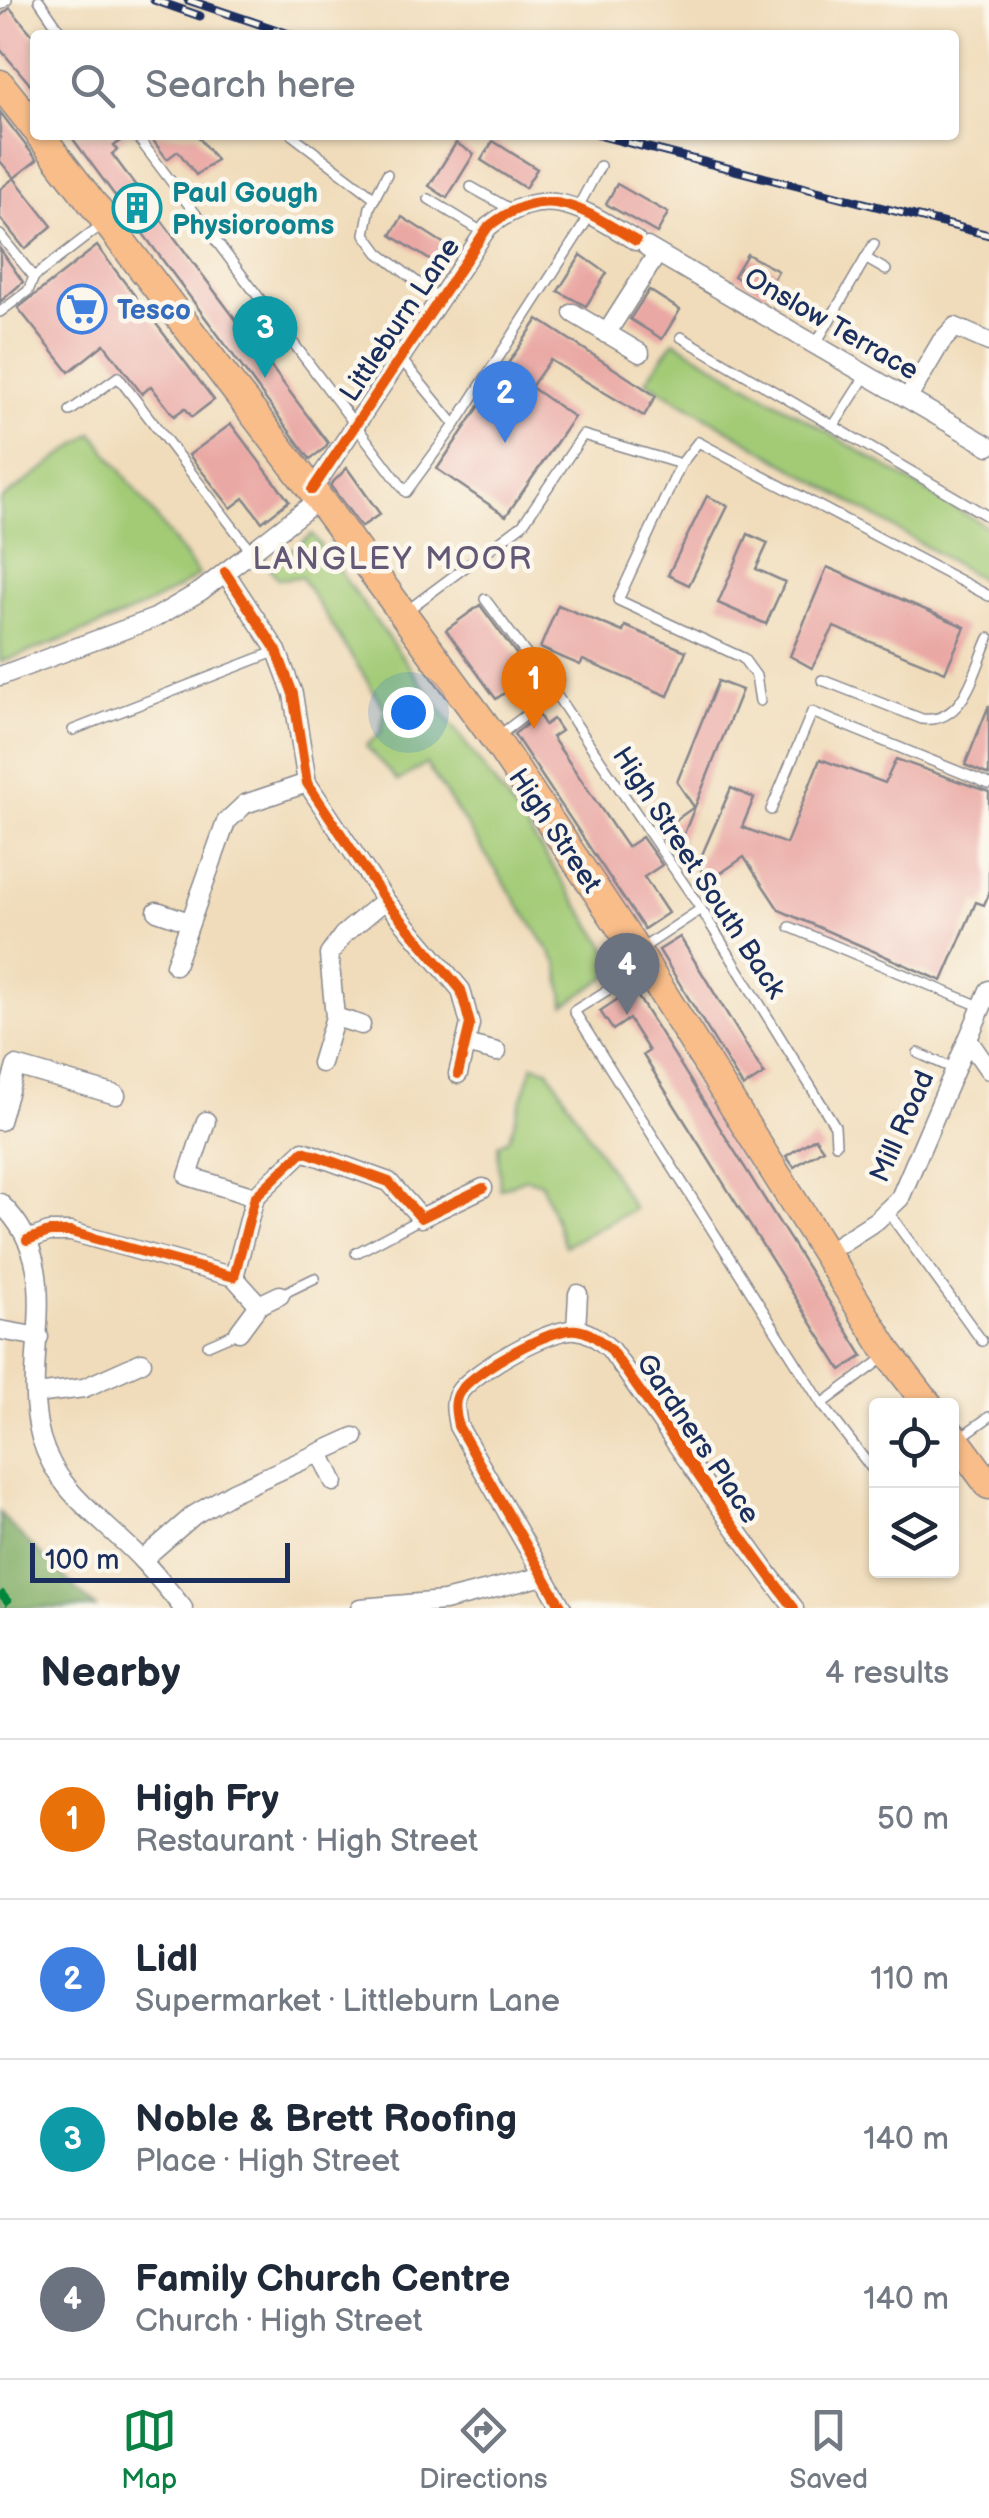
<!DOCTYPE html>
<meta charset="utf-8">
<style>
:root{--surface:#fff;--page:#f6f6f7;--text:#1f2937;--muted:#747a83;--line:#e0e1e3;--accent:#0b8043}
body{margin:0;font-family:"Balsamiq Sans",sans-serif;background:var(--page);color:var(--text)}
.controls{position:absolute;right:30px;bottom:30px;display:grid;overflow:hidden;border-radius:10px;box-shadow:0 2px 8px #0004}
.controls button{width:90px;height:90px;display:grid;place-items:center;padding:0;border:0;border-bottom:2px solid var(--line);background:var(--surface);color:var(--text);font:50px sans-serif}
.scale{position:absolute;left:30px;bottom:25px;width:260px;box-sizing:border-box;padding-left:10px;border:5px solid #1b2f5e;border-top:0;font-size:28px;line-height:35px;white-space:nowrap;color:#1b2f5e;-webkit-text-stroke:8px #fbf7ec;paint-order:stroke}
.you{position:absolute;left:408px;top:712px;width:35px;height:35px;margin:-25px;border:8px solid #fff;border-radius:50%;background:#1a73e8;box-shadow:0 0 0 15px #1a73e833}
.badge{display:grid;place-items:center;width:65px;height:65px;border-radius:50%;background:var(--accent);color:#fff;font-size:32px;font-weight:700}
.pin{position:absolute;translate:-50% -82px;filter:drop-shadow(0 2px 5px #0008)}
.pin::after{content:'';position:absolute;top:52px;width:35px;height:30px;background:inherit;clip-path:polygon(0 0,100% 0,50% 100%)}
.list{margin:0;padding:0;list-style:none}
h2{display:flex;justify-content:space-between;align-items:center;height:130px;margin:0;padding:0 40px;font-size:42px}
h2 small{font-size:32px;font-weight:400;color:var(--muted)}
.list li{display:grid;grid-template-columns:65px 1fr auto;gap:30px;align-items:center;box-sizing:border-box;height:160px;padding:0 40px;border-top:2px solid var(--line)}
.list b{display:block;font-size:38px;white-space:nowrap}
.list p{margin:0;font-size:32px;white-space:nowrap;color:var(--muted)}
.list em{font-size:32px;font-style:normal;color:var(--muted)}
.icon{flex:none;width:55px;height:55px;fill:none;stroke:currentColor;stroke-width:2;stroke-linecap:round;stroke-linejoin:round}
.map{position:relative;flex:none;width:989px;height:1608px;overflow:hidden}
.search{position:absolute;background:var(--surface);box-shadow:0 2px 8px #0004;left:30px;right:30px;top:30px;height:110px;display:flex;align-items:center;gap:25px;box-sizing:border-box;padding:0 35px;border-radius:10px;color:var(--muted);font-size:38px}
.sheet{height:770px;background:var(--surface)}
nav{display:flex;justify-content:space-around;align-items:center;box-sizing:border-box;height:140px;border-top:2px solid var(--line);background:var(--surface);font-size:28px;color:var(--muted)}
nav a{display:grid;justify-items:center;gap:5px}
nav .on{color:var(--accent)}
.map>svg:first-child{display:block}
</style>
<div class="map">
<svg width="989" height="1608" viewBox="0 0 989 1608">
<rect width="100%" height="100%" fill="#fbf7ec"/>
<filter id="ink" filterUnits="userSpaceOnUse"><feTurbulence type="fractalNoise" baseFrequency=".01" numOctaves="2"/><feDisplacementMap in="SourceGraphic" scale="20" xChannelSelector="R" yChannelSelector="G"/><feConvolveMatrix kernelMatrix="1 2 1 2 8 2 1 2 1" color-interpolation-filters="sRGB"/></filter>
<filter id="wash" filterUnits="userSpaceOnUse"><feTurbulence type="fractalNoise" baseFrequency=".0048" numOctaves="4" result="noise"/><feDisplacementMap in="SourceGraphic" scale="40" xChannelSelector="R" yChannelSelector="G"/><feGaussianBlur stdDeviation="2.25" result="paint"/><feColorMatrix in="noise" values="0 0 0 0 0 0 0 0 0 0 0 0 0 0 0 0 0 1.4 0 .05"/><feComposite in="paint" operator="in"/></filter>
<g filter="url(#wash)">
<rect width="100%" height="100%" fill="#f0dcba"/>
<!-- green -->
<g fill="#a3cb76" stroke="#5f7d6a" stroke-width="2.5">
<path d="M 674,341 L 989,528 L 989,584 L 646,381 Z"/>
<path d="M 93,433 L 199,575 C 139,615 68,638 0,662 L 0,501 Z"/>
<path d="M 312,534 L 523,822 L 620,968 L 565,1005 L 558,964 L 426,764 L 398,781 L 366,746 L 381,732 L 385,709 L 301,577 L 279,579 L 269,568 Z"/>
<path d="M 533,1065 L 548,1069 L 634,1209 L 565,1246 L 541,1183 L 526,1178 L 500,1189 L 498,1145 L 509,1138 Z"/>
</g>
<!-- forest -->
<path fill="#82af67" stroke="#4e6f62" stroke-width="2.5" d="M 0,1513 L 11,1526 L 96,1608 L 0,1608 Z"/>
<g id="blocks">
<!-- building -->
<g fill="#eaa8a4">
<path d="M 10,8 L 35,38 L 35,90 L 0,49 L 0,16 Z"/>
<path d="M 0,112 L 37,160 L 14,178 L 0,161 Z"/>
<path d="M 70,135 L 128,135 L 114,146 L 117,150 L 112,154 L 328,443 L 325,448 L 310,459 Z"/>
<path d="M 149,135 L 197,135 L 216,160 L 196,175 L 178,151 L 167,159 Z"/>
<path d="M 493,141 L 537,169 L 525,188 L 481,160 Z"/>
<path d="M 456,143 L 474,154 L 447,198 L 429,186 Z"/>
<path d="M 14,178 L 52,226 L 25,249 L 0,218 L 0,189 Z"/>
<path d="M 617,184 L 668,213 L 657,233 L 606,204 Z"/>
<path d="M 402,217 L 451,248 L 439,266 L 391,235 Z"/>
<path d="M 97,246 L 214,400 L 192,417 L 185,408 L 174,416 L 151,386 L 142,394 L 104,344 L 69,372 L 18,308 Z"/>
<path d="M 0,249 L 23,282 L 0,302 Z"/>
<path d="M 747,254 L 778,271 L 765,294 L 734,276 Z"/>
<path d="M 581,255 L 607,273 L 586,306 L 558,291 Z"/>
<path d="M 649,290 L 680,310 L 662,339 L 630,319 Z"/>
<path d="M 538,319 L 656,396 L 644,416 L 550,360 L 531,387 L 574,417 L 506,516 L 437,469 Z"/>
<path d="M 231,424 L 289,501 L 262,522 L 244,498 L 231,508 L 189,455 Z"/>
<path d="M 347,468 L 380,514 L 361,527 L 330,485 Z"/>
<path d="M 707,496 L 728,506 L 689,585 L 668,575 Z"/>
<path d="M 748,534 L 768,543 L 756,569 L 785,582 L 766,624 L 718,603 Z"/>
<path d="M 827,567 L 965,627 L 945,672 L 834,627 L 812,668 L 790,656 Z"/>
<path d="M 480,605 L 528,670 L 528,676 L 496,699 L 446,630 Z"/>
<path d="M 558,605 L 623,632 L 625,626 L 686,651 L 668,696 L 583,660 L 580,665 L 540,648 Z"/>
<path d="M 718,681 L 742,690 L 675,856 L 659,832 L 694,807 L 677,782 Z"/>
<path d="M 989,705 L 989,775 L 965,765 Z"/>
<path d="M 539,715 L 545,725 L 553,719 L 561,731 L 552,737 L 627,847 L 642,837 L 662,865 L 644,877 L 668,913 L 644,929 L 514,734 Z"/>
<path d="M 820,759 L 885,783 L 896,759 L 989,792 L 989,893 L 984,905 L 976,902 L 942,981 L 779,910 L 744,857 L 708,882 L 698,864 L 731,788 L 754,798 L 742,827 L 786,844 Z"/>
<path d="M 680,937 L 764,1074 L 743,1087 L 659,950 Z"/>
<path d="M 633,989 L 863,1356 L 841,1370 L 643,1055 L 649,1051 L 629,1019 L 613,1030 L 600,1011 Z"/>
<path d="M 815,1138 L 823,1149 L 794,1167 L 786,1156 Z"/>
</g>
</g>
</g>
<g filter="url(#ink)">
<use href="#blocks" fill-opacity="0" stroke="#86868c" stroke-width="2.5"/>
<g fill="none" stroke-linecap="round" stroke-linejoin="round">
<!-- lane casing -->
<g stroke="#86868c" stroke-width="12">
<g id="lane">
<path d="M 39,0 L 63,35"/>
<path d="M 0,5 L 7,0"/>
<path d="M 136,135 L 406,492 L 455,425 L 591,214"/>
<path d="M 292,135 L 375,198"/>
<path d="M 387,174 L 370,207 L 365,234 L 379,253 L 438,298"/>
<path d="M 471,187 L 510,209"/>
<path d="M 429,199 L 484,233"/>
<path d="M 578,207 L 600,166"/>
<path d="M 0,235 L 34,277 L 104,223"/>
<path d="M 865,258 L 886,270"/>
<path d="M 0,312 L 28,291 L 34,277"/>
<path d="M 681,337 L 989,517"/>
<path d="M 815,345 L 874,244"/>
<path d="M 401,359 L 455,425"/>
<path d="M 70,411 L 118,377 L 251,551"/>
<path d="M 834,425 L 866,375"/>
<path d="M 485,599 L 555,693"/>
<path d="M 405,612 L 523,524 L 583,435 L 681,464"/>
<path d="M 822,680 L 922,719 C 965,724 974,671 989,638"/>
<path d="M 760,701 L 756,676 L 743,658 L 618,600 L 681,464 L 698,442 L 989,596"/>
<path d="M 73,730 L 277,651"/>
<path d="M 497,737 L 555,693 L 701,909 L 835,1126 L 836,1144"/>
<path d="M 771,810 L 812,712 L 989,784"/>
<path d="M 790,927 L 982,1007"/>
<path d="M 641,949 L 701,909"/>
<path d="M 643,968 L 574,1011 L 822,1404 L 876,1474"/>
<path d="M 918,1053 L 956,1070"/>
<path d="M 888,1212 L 982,1341"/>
<path d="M 356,1253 L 420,1219"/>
<path d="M 280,1295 L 315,1278"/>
<path d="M 208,1345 L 238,1332"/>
<path d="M 822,1404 L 884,1358"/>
<path d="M 958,1439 L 989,1417"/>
</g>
</g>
<!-- street casing -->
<g stroke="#86868c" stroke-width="21">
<g id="street">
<path d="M 647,247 L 989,446"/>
<path d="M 573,313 L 640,353"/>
<path d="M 606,334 L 657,254"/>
<path d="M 908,398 L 941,342 L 955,327 L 989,342"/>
<path d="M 312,490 L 488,227 C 546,181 581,208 636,241"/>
<path d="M 225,572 L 277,651 L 293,694 L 307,783 L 385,900 L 461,990 L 470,1024 L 458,1074"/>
<path d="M 0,676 L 155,618 L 201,591 L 319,499"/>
<path d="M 157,911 L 189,922"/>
<path d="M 175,965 L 226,822 L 245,804 L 307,783"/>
<path d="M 335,1017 L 361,1025"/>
<path d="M 968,1040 L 989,1070"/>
<path d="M 465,1044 L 497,1052"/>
<path d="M 321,1063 L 335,1017 L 329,955 L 343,935 L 385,900"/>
<path d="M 0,1121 L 16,1066 L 116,1095"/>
<path d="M 206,1121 L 188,1176 L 255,1197"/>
<path d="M 0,1203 C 71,1270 18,1357 41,1438 C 57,1494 105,1520 143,1561 C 157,1576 170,1592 183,1608"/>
<path d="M 27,1240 L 49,1232 L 71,1232 L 234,1277 L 255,1197 L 303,1151 L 389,1182 L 421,1218 L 483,1188"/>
<path d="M 824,1254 L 877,1220 L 900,1198 L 989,990"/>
<path d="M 234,1277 L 259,1305 L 280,1295"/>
<path d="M 0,1330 L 39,1337"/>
<path d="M 576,1330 L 578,1294"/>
<path d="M 239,1332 L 259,1305"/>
<path d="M 36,1394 L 84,1388 L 142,1362"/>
<path d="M 321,1455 L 334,1482"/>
<path d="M 142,1560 L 194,1515 L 233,1492 L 354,1437"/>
<path d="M 360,1608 L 444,1601 L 544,1576"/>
<path d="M 562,1608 L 458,1426 C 456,1413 452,1401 461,1390 C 478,1369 551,1327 577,1330 C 591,1332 599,1340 610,1349 C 672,1435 729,1524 794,1608"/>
</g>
</g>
<!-- primary casing -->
<g stroke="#86868c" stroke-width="31">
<g id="primary">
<path d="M 0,84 L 35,128"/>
<path d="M 40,135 L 319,499 L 495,739 L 637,952 L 889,1354 L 929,1406"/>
<path d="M 952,1435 L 989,1485"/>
</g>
</g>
<!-- lane -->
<use href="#lane" stroke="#fff" stroke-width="9"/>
<!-- street -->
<use href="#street" stroke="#fff" stroke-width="18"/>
<!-- primary -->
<use href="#primary" stroke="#f8bd89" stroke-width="28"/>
<!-- rail casing -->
<g stroke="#1b2f5e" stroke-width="9">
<g id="rail">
<path d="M 154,0 L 200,16"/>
<path d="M 188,0 L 292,35"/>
<path d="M 598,135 L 989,235"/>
</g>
</g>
<!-- rail -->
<use href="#rail" stroke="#fbf7ec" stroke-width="5" stroke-dasharray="15" stroke-linecap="butt"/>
<!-- quiet -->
<path stroke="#00873e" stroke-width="8" stroke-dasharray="15 8" stroke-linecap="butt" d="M 0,1592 L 13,1608"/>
<!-- cycleway casing -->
<g stroke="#fbf7ec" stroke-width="16">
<g id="cycleway">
<path d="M 312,490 L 488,227 C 546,181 581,208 636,241"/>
<path d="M 225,572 L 277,651 L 293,694 L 307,783 L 385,900 L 461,990 L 470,1024 L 458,1074"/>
<path d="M 27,1240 L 49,1232 L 71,1232 L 234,1277 L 255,1197 L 303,1151 L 389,1182 L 421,1218 L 483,1188"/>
<path d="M 562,1608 L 458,1426 C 456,1413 452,1401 461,1390 C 478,1369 551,1327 577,1330 C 591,1332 599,1340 610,1349 C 672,1435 729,1524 794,1608"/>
</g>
</g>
<!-- cycleway -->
<use href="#cycleway" stroke="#e8590c" stroke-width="10"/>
</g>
</g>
<!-- icons -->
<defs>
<g id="building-ring" transform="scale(2.5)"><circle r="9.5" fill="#fbf7ec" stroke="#0f9aa8" stroke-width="1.5"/><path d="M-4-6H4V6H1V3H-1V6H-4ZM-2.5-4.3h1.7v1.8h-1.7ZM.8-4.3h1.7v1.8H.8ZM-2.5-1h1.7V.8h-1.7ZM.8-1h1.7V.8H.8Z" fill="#0f9aa8"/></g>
<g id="supermarket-ring" transform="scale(2.5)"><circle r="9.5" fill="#fbf7ec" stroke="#3f7fe0" stroke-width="1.5"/><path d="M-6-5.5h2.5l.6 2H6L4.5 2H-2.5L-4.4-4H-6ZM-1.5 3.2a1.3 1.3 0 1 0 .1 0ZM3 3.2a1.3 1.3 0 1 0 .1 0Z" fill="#3f7fe0"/></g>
</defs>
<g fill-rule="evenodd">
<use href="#building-ring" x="137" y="208"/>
<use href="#supermarket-ring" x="82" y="309"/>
</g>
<g text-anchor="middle" stroke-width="9" stroke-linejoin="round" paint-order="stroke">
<!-- culture labels -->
<g font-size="28" font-weight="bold" fill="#0d838f" stroke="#fbf7ec" text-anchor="start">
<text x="172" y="202">Paul Gough<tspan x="172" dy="32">Physiorooms</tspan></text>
</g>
<!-- shop labels -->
<g font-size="28" font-weight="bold" fill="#366cbe" stroke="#fbf7ec" text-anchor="start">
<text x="117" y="319">Tesco</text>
</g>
<!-- street labels -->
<g font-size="28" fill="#1b2f5e" stroke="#fbf7ec">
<text transform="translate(399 319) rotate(-56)" y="10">Littleburn Lane</text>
<text transform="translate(832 323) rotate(30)" y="10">Onslow Terrace</text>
<text transform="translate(556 830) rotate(56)" y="10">High Street</text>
<text transform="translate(700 872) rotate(57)" y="10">High Street South Back</text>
<text transform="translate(901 1126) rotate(-66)" y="10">Mill Road</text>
<text transform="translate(699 1438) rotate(56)" y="10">Gardners Place</text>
</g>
<!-- quarter labels -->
<g font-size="32" letter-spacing="2.5" fill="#635976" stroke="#fbf7ec">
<text x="393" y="569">LANGLEY MOOR</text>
</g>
</g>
</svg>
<div class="controls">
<button><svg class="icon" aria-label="locate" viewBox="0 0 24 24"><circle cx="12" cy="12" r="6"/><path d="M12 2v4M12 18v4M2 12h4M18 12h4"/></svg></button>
<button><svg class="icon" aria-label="layers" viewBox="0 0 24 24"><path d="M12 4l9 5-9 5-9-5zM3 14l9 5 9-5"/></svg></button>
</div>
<div class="scale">100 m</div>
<div class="you"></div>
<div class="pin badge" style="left:534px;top:729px;background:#e8710a">1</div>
<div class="pin badge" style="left:505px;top:443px;background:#3f7fe0">2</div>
<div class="pin badge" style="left:265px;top:378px;background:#0f9aa8">3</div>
<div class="pin badge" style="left:627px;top:1015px;background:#6b7280">4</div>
<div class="search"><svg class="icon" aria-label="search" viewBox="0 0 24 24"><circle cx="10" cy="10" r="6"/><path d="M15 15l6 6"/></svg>Search here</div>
</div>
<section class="sheet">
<h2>Nearby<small>4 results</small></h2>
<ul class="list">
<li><span class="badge" style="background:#e8710a">1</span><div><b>High Fry</b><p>Restaurant · High Street</p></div><em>50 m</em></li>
<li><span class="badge" style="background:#3f7fe0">2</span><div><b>Lidl</b><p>Supermarket · Littleburn Lane</p></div><em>110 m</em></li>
<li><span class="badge" style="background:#0f9aa8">3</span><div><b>Noble &amp; Brett Roofing</b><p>Place · High Street</p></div><em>140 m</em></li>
<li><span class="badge" style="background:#6b7280">4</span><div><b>Family Church Centre</b><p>Church · High Street</p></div><em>140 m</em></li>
</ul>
</section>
<nav>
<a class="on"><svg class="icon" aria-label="map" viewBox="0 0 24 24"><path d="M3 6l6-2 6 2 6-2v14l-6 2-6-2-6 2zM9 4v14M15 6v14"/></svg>Map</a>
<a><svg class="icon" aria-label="directions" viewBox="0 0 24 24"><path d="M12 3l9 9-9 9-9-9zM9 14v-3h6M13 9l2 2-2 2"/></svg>Directions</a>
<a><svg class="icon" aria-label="saved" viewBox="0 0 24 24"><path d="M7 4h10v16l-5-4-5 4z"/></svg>Saved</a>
</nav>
